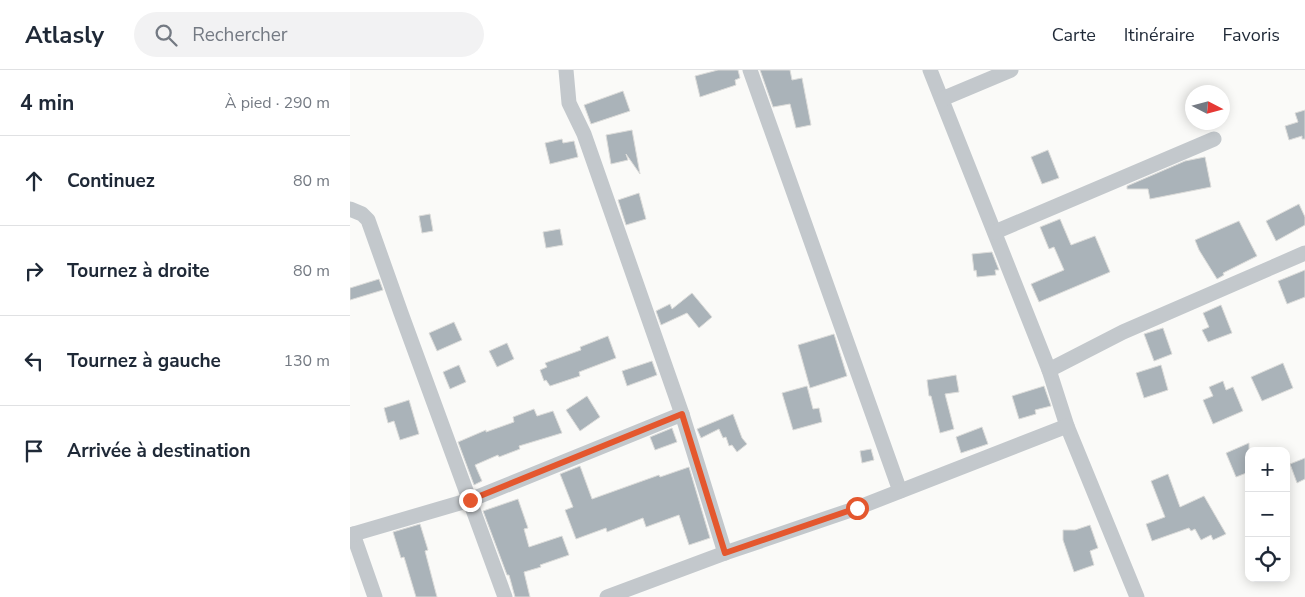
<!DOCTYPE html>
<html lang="fr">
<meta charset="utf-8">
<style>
:root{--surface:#fff;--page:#f2f2f3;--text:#1f2937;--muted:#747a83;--line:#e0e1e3}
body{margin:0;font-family:"Nunito Sans",sans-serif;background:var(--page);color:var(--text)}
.controls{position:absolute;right:15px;bottom:15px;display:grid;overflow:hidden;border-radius:10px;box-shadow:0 2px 12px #0003}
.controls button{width:45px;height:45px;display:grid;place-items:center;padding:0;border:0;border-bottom:1px solid var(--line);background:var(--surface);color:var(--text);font:25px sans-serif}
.compass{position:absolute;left:835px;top:15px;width:45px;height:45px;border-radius:50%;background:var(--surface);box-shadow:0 2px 12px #0003;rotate:96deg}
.stop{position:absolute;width:15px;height:15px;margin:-11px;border:4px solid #e4572e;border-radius:50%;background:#fff}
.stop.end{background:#e4572e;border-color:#fff;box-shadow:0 1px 5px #0008}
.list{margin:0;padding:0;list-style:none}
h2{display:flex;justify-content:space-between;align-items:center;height:65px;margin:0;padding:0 20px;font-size:21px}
h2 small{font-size:16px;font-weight:400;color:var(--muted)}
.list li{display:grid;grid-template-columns:32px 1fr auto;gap:15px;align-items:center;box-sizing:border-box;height:90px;padding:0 20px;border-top:1px solid var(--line)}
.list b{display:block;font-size:19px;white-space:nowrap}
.list em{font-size:16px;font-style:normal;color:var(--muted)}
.icon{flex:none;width:28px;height:28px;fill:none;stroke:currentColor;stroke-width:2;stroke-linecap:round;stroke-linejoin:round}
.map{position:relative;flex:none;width:955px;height:527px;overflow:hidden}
header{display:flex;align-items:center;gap:30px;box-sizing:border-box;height:70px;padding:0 25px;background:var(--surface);border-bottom:1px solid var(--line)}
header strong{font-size:24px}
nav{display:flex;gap:28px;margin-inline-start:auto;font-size:18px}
.search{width:350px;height:45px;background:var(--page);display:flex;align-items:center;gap:12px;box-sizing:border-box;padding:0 18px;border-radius:28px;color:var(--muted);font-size:19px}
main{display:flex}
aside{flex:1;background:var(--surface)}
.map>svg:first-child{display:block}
</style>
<header>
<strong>Atlasly</strong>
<div class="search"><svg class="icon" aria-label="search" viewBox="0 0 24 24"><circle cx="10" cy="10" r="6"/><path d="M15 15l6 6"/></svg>Rechercher</div>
<nav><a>Carte</a><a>Itinéraire</a><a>Favoris</a></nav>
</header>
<main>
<aside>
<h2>4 min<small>À pied · 290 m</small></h2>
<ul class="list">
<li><svg class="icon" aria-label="ahead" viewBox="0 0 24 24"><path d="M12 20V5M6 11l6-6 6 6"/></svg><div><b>Continuez</b></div><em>80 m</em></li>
<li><svg class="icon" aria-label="right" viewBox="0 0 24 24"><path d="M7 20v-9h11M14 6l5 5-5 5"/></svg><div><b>Tournez à droite</b></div><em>80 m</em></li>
<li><svg class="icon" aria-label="left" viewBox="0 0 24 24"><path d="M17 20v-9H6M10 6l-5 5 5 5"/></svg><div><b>Tournez à gauche</b></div><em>130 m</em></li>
<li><svg class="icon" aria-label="arrive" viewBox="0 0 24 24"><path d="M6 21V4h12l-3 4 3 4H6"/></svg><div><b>Arrivée à destination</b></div></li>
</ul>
</aside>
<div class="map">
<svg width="955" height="527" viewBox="0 0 955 527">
<rect width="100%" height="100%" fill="#fafaf8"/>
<!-- building -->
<g fill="#aab3b9" stroke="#dcdcda">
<path d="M 368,0 L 388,0 L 390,8 L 385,10 L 386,15 L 350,27 L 345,6 Z"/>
<path d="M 410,0 L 440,0 L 442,10 L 452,8 L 461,55 L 446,58 L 440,34 L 423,37 Z"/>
<path d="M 273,21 L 280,41 L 241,54 L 234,35 Z"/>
<path d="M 955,40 L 955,69 L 952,69 L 952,66 L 939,70 L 935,56 L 948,52 L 945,43 Z"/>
<path d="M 282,60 L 290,104 L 276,84 L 278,90 L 261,94 L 256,65 Z"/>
<path d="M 212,69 L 213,73 L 224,71 L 228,87 L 200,94 L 195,73 Z"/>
<path d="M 698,80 L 709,108 L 692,114 L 681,87 Z"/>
<path d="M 855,87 L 861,117 L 800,129 L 798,119 L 777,119 L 777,116 L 835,91 Z"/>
<path d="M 289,123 L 296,149 L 276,155 L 268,130 Z"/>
<path d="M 949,134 L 955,147 L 955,155 L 926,171 L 916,151 Z"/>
<path d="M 80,144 L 83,161 L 72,163 L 69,146 Z"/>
<path d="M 710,149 L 721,175 L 745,166 L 760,202 L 689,232 L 681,214 L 714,200 L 704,177 L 699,179 L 690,157 Z"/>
<path d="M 889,151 L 907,186 L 873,203 L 874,205 L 867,209 L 849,180 L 845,170 Z"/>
<path d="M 210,159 L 213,175 L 196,178 L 193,162 Z"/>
<path d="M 642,182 L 649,200 L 645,200 L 646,205 L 627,207 L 626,200 L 624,201 L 622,184 Z"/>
<path d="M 955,200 L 955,227 L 937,234 L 928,211 Z"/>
<path d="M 29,209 L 33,220 L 0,230 L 0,218 Z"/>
<path d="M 342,223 L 362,247 L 349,258 L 337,243 L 311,255 L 306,241 L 320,234 L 322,239 Z"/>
<path d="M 871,235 L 882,263 L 858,272 L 852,260 L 859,257 L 853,243 Z"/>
<path d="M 104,252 L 112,270 L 87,281 L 79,263 Z"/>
<path d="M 813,258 L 822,284 L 804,291 L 794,264 Z"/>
<path d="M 484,264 L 497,306 L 460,318 L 448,275 Z"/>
<path d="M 258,266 L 266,288 L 229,302 L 230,306 L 200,316 L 196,310 L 194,311 L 190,300 L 197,297 L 195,293 L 231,280 L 230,277 Z"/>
<path d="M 157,273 L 164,289 L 147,297 L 139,281 Z"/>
<path d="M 302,291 L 307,305 L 277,316 L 272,301 Z"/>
<path d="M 933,293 L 943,318 L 912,331 L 901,307 Z"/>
<path d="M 109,295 L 116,312 L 100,319 L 93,302 Z"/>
<path d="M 811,295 L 818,320 L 794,328 L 786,303 Z"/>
<path d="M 606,305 L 609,322 L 595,324 L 604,359 L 590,363 L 581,326 L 579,326 L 577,310 Z"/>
<path d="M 873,311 L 876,320 L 883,317 L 893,341 L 863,354 L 853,330 L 863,326 L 859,317 Z"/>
<path d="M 457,316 L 463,339 L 469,338 L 472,352 L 443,360 L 432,323 Z"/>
<path d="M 694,316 L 701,336 L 685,340 L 686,344 L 669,349 L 662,326 Z"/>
<path d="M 237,326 L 250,347 L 230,361 L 216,340 Z"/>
<path d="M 59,330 L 69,364 L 50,370 L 44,351 L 38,353 L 34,338 Z"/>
<path d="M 184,339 L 187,346 L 203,341 L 212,363 L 169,376 L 170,379 L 149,387 L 148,385 L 125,395 L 132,411 L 124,415 L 108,372 L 136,360 L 136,362 L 164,352 L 163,347 Z"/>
<path d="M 383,344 L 392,368 L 397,374 L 387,382 L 382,375 L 379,376 L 376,367 L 373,368 L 369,359 L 351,368 L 347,359 Z"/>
<path d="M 632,357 L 638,374 L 611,383 L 606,367 Z"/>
<path d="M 322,358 L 327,372 L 305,380 L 300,367 Z"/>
<path d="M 899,373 L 899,402 L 886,407 L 876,383 Z"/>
<path d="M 521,379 L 524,390 L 512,393 L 510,381 Z"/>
<path d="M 955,388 L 955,409 L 947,413 L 940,394 Z"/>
<path d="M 230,396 L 242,429 L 309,405 L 310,407 L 339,397 L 360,468 L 339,475 L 329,445 L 296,457 L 293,448 L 257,462 L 256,458 L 226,469 L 215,440 L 223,437 L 210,404 Z"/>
<path d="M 818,404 L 830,437 L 854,426 L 876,464 L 863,470 L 861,465 L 851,470 L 845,459 L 841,461 L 839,458 L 802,471 L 796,454 L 815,447 L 801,411 Z"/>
<path d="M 168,429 L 178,458 L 174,459 L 179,477 L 212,466 L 219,485 L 190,495 L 191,497 L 174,502 L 180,527 L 165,527 L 159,505 L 157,505 L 133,441 Z"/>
<path d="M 70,454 L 78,480 L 75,481 L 87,527 L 66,527 L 54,487 L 51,488 L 43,462 Z"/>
<path d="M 740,455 L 748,478 L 740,481 L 744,495 L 724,502 L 713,470 L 713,460 L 725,460 Z"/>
</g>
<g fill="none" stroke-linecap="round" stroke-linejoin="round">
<!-- minor -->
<g stroke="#c3c8cc" stroke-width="15">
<path d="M 216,0 L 219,33 L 234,64 L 332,344"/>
<path d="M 400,0 L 550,421"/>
<path d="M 580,0 L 699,300 L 717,356 L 787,527"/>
<path d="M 592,29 L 661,0"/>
<path d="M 0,139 L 12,144 L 18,150 L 51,243 L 155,527"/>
<path d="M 645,162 L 864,69"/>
<path d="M 699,300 L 773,262 L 955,183"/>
<path d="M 3,464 L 25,527"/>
<path d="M 0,465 L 120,430 L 332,344 L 375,483"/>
<path d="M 257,527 L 375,483 L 507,438 L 717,356"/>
</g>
</g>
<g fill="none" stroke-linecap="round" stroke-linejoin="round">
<!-- route -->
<path stroke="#e4572e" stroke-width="6" d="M 120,430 L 332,344 L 375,483 L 507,438"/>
</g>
</svg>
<div class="controls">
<button>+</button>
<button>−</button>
<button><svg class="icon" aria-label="locate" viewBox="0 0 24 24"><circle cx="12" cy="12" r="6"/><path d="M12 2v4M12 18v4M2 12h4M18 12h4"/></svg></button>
</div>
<svg class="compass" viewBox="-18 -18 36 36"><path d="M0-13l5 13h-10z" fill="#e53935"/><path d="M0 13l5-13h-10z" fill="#747a83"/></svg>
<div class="stop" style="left:507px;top:438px"></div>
<div class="stop end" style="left:120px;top:430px"></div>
</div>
</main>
